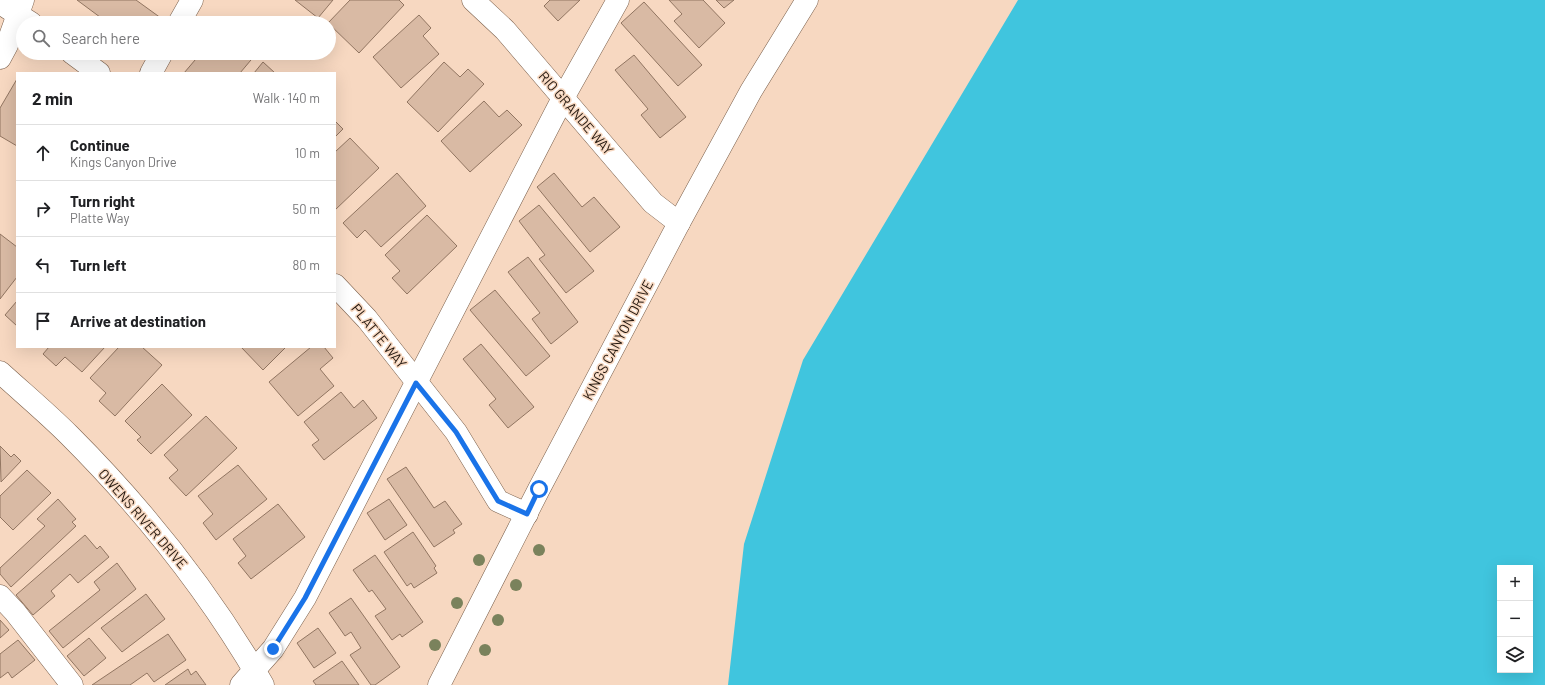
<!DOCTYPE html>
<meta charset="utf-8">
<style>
:root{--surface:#fff;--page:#f2f2f2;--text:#202124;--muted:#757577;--line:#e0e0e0}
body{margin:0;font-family:Barlow,sans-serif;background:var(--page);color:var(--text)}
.controls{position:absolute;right:12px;bottom:12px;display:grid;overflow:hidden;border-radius:0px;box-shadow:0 4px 16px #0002}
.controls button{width:36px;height:36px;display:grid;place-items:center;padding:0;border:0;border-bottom:1px solid var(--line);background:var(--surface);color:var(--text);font:20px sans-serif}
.stop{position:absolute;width:12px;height:12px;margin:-9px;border:3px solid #1a73e8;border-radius:50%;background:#fff}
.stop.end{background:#1a73e8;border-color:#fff;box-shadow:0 1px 4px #0008}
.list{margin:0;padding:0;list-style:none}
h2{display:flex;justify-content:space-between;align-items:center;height:52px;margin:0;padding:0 16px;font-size:17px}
h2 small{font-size:13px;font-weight:400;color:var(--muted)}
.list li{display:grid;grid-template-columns:26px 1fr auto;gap:12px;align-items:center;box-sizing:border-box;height:56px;padding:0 16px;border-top:1px solid var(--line)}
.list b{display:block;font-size:15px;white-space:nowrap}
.list p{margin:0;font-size:13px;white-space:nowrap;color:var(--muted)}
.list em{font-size:13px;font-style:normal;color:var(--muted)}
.icon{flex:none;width:22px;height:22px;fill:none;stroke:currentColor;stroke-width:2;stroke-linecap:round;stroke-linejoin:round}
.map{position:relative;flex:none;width:1545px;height:685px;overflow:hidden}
.search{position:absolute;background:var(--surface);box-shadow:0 4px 16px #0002;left:16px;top:16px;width:320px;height:44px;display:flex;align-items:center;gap:10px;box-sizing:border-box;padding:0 14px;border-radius:22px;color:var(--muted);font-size:15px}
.panel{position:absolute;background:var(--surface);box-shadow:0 4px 16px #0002;left:16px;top:72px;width:320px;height:276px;border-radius:0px}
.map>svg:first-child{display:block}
</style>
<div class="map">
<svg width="1545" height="685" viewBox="0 0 1545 685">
<rect width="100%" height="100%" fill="#f7d8c1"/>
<!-- water -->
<path fill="#40c5de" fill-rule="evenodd" d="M 1018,0 L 1545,0 L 1545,685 L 728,685 L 744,544 L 803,360 ZM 1500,568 L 1530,568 L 1530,670 L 1500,670 Z"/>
<!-- building -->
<g fill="#d9baa4" stroke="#917561">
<path d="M 77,0 L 136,0 L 165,21 L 163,23 L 108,23 Z"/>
<path d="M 295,0 L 333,0 L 318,18 Z"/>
<path d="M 350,0 L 399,0 L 404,5 L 359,53 L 328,23 Z"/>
<path d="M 550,0 L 580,0 L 558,21 L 544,6 Z"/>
<path d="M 669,0 L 703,0 L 725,23 L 699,48 L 674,21 L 682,14 Z"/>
<path d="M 716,0 L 734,0 L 724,8 Z"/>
<path d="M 644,2 L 702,65 L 678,86 L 621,23 Z"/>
<path d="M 419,15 L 431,28 L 423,36 L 439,54 L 401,88 L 373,57 Z"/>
<path d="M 201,53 L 255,53 L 256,54 L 240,73 L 184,73 Z"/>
<path d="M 634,55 L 686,117 L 660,138 L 641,115 L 648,109 L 615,70 Z"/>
<path d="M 263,62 L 275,73 L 254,73 Z"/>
<path d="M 444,62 L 460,77 L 468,69 L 484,84 L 438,132 L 407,102 Z"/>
<path d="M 17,79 L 17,146 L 0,136 L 0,108 Z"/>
<path d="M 484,101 L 499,117 L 507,110 L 522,125 L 470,172 L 441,141 Z"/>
<path d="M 335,121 L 343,129 L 335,137 Z"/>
<path d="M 350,138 L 379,168 L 335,210 L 335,152 Z"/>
<path d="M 397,173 L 426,206 L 381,247 L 365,230 L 357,238 L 343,223 Z"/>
<path d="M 554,173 L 582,207 L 594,197 L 620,227 L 590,252 L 537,187 Z"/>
<path d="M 539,205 L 594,271 L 566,293 L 539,259 L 545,255 L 519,221 Z"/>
<path d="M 427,215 L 457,246 L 407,294 L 392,278 L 400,271 L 385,255 Z"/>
<path d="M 0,234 L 17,247 L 17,277 L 0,299 Z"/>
<path d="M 528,257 L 578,322 L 551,344 L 532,319 L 540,313 L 508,272 Z"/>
<path d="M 495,290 L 550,356 L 526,376 L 470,310 Z"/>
<path d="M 17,301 L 17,326 L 5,315 Z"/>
<path d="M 481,344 L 534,407 L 508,428 L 489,405 L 496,399 L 463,359 Z"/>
<path d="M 49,347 L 105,347 L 82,372 L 65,357 L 56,366 L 43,354 Z"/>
<path d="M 119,347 L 142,347 L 162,365 L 115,416 L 99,401 L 106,393 L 90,378 Z"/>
<path d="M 241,347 L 286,347 L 263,370 Z"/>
<path d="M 311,347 L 324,347 L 333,358 L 320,369 L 334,386 L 298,416 L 269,382 Z"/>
<path d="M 162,384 L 192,415 L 151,454 L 137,440 L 141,437 L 125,421 Z"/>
<path d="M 341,392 L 354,408 L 363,400 L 377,418 L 324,460 L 312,445 L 319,440 L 304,422 Z"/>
<path d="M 206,416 L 237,448 L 186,496 L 169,478 L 178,470 L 164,455 Z"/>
<path d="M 0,446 L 11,457 L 14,454 L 21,461 L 1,482 Z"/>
<path d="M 238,465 L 267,499 L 216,540 L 203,523 L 213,514 L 198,496 Z"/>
<path d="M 406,467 L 434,508 L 445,501 L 462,524 L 453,530 L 455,533 L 434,547 L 387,479 Z"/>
<path d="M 27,470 L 51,493 L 13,530 L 0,517 L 0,496 Z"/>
<path d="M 58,499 L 76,519 L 72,522 L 76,526 L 11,587 L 0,574 L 0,568 L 45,526 L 37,519 Z"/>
<path d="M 389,499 L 407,525 L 385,540 L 367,513 Z"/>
<path d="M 278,504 L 305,537 L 251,579 L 238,563 L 246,556 L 233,539 Z"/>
<path d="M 413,532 L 436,566 L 434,568 L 437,573 L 414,588 L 411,583 L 407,586 L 384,552 Z"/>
<path d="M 85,535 L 97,549 L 100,546 L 109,557 L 78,583 L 70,574 L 51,591 L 55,596 L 33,615 L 16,595 Z"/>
<path d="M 375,555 L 423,622 L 402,637 L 400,634 L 392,640 L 375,616 L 386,609 L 372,590 L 369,592 L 353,570 Z"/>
<path d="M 117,563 L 136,589 L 63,648 L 49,631 L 100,590 L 94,582 Z"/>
<path d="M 146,594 L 165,619 L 122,652 L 101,628 Z"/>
<path d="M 351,598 L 400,667 L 375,685 L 371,685 L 350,655 L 361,648 L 351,632 L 345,636 L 329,613 Z"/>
<path d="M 0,620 L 9,630 L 0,638 Z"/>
<path d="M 318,628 L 336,653 L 314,668 L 297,643 Z"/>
<path d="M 168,634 L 186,660 L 154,682 L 147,673 L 130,685 L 92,685 Z"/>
<path d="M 89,638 L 106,658 L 84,676 L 67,656 Z"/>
<path d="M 18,640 L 35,660 L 12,678 L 8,672 L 0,678 L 0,654 Z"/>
<path d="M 342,661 L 359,685 L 316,685 L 313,681 Z"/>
<path d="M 188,669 L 191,675 L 196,671 L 206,685 L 165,685 Z"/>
</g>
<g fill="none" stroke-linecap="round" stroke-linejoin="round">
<!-- minor casing -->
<g stroke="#7b604c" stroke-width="23">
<g id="minor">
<path d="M 473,0 L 505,30 L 653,203 L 679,223"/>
<path d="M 0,3 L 31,23"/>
<path d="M 179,23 L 192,0"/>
<path d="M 72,53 L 99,73"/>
<path d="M 0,58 L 7,45 L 23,0"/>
<path d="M 151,73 L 162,53"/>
<path d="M 335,285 L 367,319 L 456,432 L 498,501 L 527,514"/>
<path d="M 0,372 C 23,393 47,413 69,435 C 144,510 210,593 263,685"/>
<path d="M 0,596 L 15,612 L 72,685"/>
<path d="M 241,685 L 273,649 L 305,598 L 563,98 L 618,0"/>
<path d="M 439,685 L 539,489 L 679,223 L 751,91 L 807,0"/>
</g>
</g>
<!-- minor -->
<use href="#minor" stroke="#fff" stroke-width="22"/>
</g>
<!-- trees -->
<g fill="#7a825c">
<circle cx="539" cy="550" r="6"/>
<circle cx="479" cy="560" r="6"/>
<circle cx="516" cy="585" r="6"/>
<circle cx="457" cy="603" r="6"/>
<circle cx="498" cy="620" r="6"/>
<circle cx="435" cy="645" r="6"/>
<circle cx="485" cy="650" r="6"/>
</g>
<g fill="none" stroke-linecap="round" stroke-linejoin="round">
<!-- route -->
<path stroke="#1a73e8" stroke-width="5" d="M 273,649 L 305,598 L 416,383 L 456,432 L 498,501 L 527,514 L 539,489"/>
</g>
<g text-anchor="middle" stroke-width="3" stroke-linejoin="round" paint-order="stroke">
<!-- street labels -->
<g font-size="14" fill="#20150d" stroke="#f7d8c1">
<text transform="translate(576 113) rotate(49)" y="5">RIO GRANDE WAY</text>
<text transform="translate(379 336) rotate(51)" y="5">PLATTE WAY</text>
<text transform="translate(618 340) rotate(-62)" y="5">KINGS CANYON DRIVE</text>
<text transform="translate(143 519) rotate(49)" y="5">OWENS RIVER DRIVE</text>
</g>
</g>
</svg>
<div class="controls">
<button>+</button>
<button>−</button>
<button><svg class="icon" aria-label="layers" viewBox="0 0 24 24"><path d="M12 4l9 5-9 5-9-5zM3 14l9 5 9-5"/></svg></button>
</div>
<div class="stop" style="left:539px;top:489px"></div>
<div class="stop end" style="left:273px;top:649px"></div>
<div class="search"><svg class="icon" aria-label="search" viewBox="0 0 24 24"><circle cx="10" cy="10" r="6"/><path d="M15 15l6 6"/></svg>Search here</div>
<section class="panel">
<h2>2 min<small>Walk · 140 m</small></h2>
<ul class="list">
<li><svg class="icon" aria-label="ahead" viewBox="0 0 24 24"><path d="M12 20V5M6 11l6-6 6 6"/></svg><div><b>Continue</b><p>Kings Canyon Drive</p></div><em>10 m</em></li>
<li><svg class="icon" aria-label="right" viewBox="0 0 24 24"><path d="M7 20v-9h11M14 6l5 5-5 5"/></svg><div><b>Turn right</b><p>Platte Way</p></div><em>50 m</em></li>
<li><svg class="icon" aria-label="left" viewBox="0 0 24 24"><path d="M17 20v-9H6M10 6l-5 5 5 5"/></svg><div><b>Turn left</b></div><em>80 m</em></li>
<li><svg class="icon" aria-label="arrive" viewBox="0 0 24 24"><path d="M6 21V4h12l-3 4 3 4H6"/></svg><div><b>Arrive at destination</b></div></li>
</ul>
</section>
</div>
